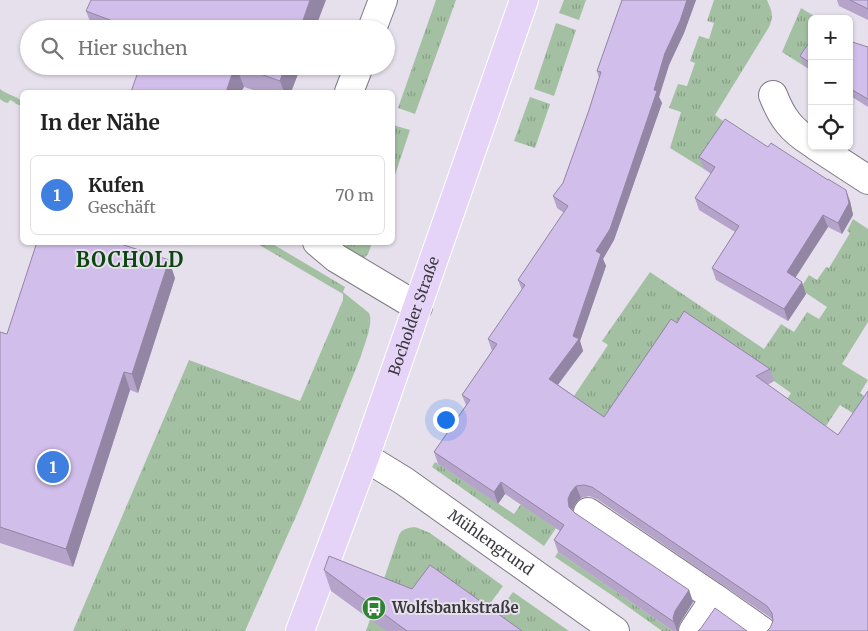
<!DOCTYPE html>
<html lang="de">
<meta charset="utf-8">
<style>
:root{--surface:#fff;--page:#f6f6f6;--text:#222;--muted:#767676;--line:#e0e0e0;--accent:#d93025}
body{margin:0;font-family:Merriweather,serif;background:var(--page);color:var(--text)}
.controls{position:absolute;right:15px;top:15px;display:grid;overflow:hidden;border-radius:8px;box-shadow:0 1px 4px #0004}
.controls button{width:45px;height:45px;display:grid;place-items:center;padding:0;border:0;border-bottom:1px solid var(--line);background:var(--surface);color:var(--text);font:25px sans-serif}
.you{position:absolute;left:445px;top:419px;width:18px;height:18px;margin:-12px;border:4px solid #fff;border-radius:50%;background:#1a73e8;box-shadow:0 0 0 8px #1a73e833}
.badge{display:grid;place-items:center;width:32px;height:32px;border-radius:50%;background:var(--accent);color:#fff;font-size:16px;font-weight:700}
.pin{position:absolute;translate:-50% -50%;border:2px solid #fff;box-shadow:0 1px 5px #0006}
.list{margin:0;padding:0;list-style:none}
h2{display:flex;justify-content:space-between;align-items:center;height:65px;margin:0;padding:0 20px;font-size:21px}
h2 small{font-size:16px;font-weight:400;color:var(--muted)}
.list li{display:grid;grid-template-columns:32px 1fr auto;gap:15px;align-items:center;box-sizing:border-box;height:80px;margin:0 10px 10px;padding:0 10px;border:1px solid var(--line);border-radius:8px}
.list b{display:block;font-size:19px;white-space:nowrap}
.list p{margin:0;font-size:16px;white-space:nowrap;color:var(--muted)}
.list em{font-size:16px;font-style:normal;color:var(--muted)}
.icon{flex:none;width:28px;height:28px;fill:none;stroke:currentColor;stroke-width:2;stroke-linecap:round;stroke-linejoin:round}
.map{position:relative;flex:none;width:868px;height:631px;overflow:hidden}
.search{position:absolute;background:var(--surface);box-shadow:0 1px 4px #0004;left:20px;top:20px;width:375px;height:55px;display:flex;align-items:center;gap:12px;box-sizing:border-box;padding:0 18px;border-radius:28px;color:var(--muted);font-size:19px}
.panel{position:absolute;background:var(--surface);box-shadow:0 1px 4px #0004;left:20px;top:90px;width:375px;height:155px;border-radius:8px}
.map>svg:first-child{display:block}
</style>
<div class="map">
<svg width="868" height="631" viewBox="0 0 868 631">
<defs>
<pattern id="grass-tufts" width="24" height="20" patternUnits="userSpaceOnUse" patternTransform="scale(1.25)"><rect width="24" height="20" fill="#a3c1a2"/><path d="M3 7l-1-3M5 7V3M7 7l1-3M15 17l-1-3M17 17v-4M19 17l1-3" fill="none" stroke="#869e85"/></pattern>
</defs>
<rect width="100%" height="100%" fill="#e6e0ed"/>
<!-- grass -->
<g fill="url(#grass-tufts)">
<path d="M 436,0 L 456,0 L 415,114 L 398,108 Z"/>
<path d="M 564,0 L 586,0 L 579,20 L 559,13 Z"/>
<path d="M 714,0 L 767,0 C 772,12 774,15 769,27 L 715,115 L 731,127 L 704,169 L 670,148 L 681,112 L 669,108 L 678,84 L 687,86 L 695,63 L 690,61 L 699,36 L 709,39 L 714,23 L 707,21 Z"/>
<path d="M 801,8 L 819,19 L 812,19 L 812,53 L 804,66 L 782,52 Z"/>
<path d="M 556,23 L 576,30 L 554,96 L 534,89 Z"/>
<path d="M 0,89 C 7,95 16,95 22,102 L 22,106 L 16,104 L 14,102 L 10,100 L 8,103 L 4,102 L 0,99 Z"/>
<path d="M 530,97 L 550,104 L 535,148 L 514,141 Z"/>
<path d="M 393,125 L 410,130 L 393,181 L 392,125 Z"/>
<path d="M 853,219 L 868,229 L 868,322 L 842,364 L 868,380 L 860,393 L 868,399 L 868,423 L 840,405 L 822,432 L 774,419 L 791,393 L 774,381 L 539,516 L 556,528 L 544,546 L 432,467 L 435,462 L 514,514 L 550,463 L 572,399 L 608,345 L 602,341 L 650,272 L 764,349 L 781,324 L 794,332 L 807,312 L 819,319 L 827,307 L 800,289 L 809,275 L 817,280 L 826,267 L 829,268 L 850,233 L 847,231 Z"/>
<path d="M 256,243 L 271,243 L 345,287 L 343,292 L 369,313 C 374,323 364,345 361,356 L 301,505 L 245,631 L 73,631 L 189,360 L 300,401 L 343,300 L 343,294 Z"/>
<path d="M 342,243 L 372,243 L 368,254 L 364,258 C 356,257 346,251 341,244 Z"/>
<path d="M 414,527 L 418,528 L 430,533 L 503,586 L 480,617 L 404,631 L 366,631 L 399,535 C 402,529 407,528 414,527 Z"/>
<path d="M 558,552 L 673,631 L 662,631 L 613,596 L 555,557 Z"/>
<path d="M 513,592 L 569,631 L 500,631 L 490,623 Z"/>
</g>
<g fill="none" stroke-linecap="round" stroke-linejoin="round">
<!-- minor casing -->
<g stroke="#7f7a85" stroke-width="30">
<g id="minor">
<path d="M 372,29 L 383,0"/>
<path d="M 349,92 L 359,66"/>
<path d="M 773,95 C 782,118 791,130 812,143"/>
<path d="M 816,146 L 868,180"/>
<path d="M 317,242 L 336,258 L 418,307"/>
<path id="s1" d="M 365,457 L 404,481 L 615,631"/>
<path d="M 588,512 L 715,598 L 693,631"/>
<path d="M 715,598 L 762,631"/>
</g>
</g>
<!-- major casing -->
<g stroke="#fff" stroke-width="30">
<g id="major">
<path id="s2" d="M 300,631 L 365,457 L 524,0"/>
</g>
</g>
<!-- minor -->
<use href="#minor" stroke="#fff" stroke-width="28"/>
<!-- major -->
<use href="#major" stroke="#e5d4f8" stroke-width="28"/>
</g>
<!-- wall -->
<g fill="#b5a3ca">
<path d="M 622,0 L 696,0 L 684,33 L 669,65 L 659,97 L 662,103 L 614,240 L 603,259 L 606,266 L 580,341 L 583,351 L 558,385 L 604,417 L 671,319 L 677,323 L 684,311 L 770,369 L 774,381 L 767,385 L 838,435 L 868,391 L 868,631 L 767,631 L 770,628 L 773,621 L 771,618 L 597,499 L 589,496 L 581,498 L 575,504 L 573,510 L 575,513 L 689,590 L 693,602 L 680,623 L 678,631 L 673,631 L 558,552 L 554,540 L 560,531 L 505,494 L 498,504 L 438,464 L 434,452 L 466,405 L 462,395 L 492,351 L 488,339 L 522,290 L 518,280 L 564,213 L 557,208 L 553,196 L 563,183 L 589,110 L 599,78 L 597,71 Z"/>
<path d="M 837,0 L 868,0 L 868,20 L 839,6 Z"/>
<path d="M 86,11 L 315,29 L 93,29 Z"/>
<path d="M 812,38 L 812,71 L 804,66 L 800,56 Z"/>
<path d="M 849,41 L 868,47 L 868,107 L 849,95 Z"/>
<path d="M 140,66 L 301,66 L 291,92 L 260,92 L 244,87 Z"/>
<path d="M 699,157 L 850,201 L 853,215 L 842,234 L 828,227 L 795,277 L 806,294 L 788,321 L 716,280 L 712,268 L 735,232 L 699,210 L 695,198 L 711,174 L 704,169 Z"/>
<path d="M 175,278 L 138,393 L 130,390 L 73,567 L 0,543 L 0,332 L 7,334 Z"/>
<path d="M 324,570 L 412,589 L 522,631 L 386,631 L 331,591 Z"/>
</g>
<!-- shaded-wall -->
<g fill="#9385a4">
<path d="M 310,0 L 326,0 L 315,29 L 300,29 Z"/>
<path d="M 687,0 L 696,0 L 684,33 L 669,65 L 659,97 L 662,103 L 614,240 L 603,259 L 606,266 L 580,341 L 583,351 L 553,391 L 549,379 L 573,336 L 596,251 L 665,53 Z"/>
<path d="M 235,66 L 236,66 L 244,87 L 241,92 L 226,92 Z"/>
<path d="M 285,66 L 301,66 L 291,92 L 284,92 L 280,81 Z"/>
<path d="M 846,190 L 850,201 L 853,215 L 842,234 L 838,223 Z"/>
<path d="M 823,215 L 828,227 L 792,283 L 787,272 Z"/>
<path d="M 169,260 L 175,278 L 138,393 L 132,374 Z"/>
<path d="M 802,282 L 806,294 L 788,321 L 784,309 Z"/>
<path d="M 124,372 L 130,390 L 73,567 L 66,549 Z"/>
<path d="M 501,482 L 505,494 L 498,504 L 494,492 Z"/>
<path d="M 576,486 L 581,498 L 575,504 L 573,510 L 569,507 L 568,499 L 571,492 Z"/>
<path d="M 689,590 L 693,602 L 680,623 L 678,631 L 677,631 L 674,622 L 673,618 L 675,611 Z"/>
</g>
<!-- building -->
<g fill="#d2beeb" stroke="#9385a4">
<path d="M 91,0 L 310,0 L 300,29 L 134,29 L 86,11 Z"/>
<path d="M 622,0 L 687,0 L 680,21 L 665,53 L 654,90 L 657,91 L 610,229 L 596,251 L 601,254 L 573,336 L 579,339 L 549,379 L 604,417 L 671,319 L 677,323 L 684,311 L 770,369 L 756,376 L 838,435 L 868,391 L 868,631 L 767,631 L 770,628 L 773,621 L 772,613 L 767,606 L 592,487 L 584,485 L 576,486 L 571,492 L 568,499 L 569,507 L 575,513 L 689,590 L 675,611 L 673,618 L 674,622 L 554,540 L 564,525 L 501,482 L 494,492 L 434,452 L 470,400 L 462,395 L 497,344 L 488,339 L 525,285 L 518,280 L 568,206 L 553,196 L 563,183 L 589,110 L 601,72 L 597,71 Z"/>
<path d="M 850,0 L 868,0 L 868,9 Z"/>
<path d="M 812,38 L 812,64 L 800,56 Z"/>
<path d="M 849,41 L 868,47 L 868,99 L 849,88 Z"/>
<path d="M 140,66 L 235,66 L 226,92 L 131,92 Z"/>
<path d="M 238,66 L 285,66 L 280,81 Z"/>
<path d="M 725,119 L 768,147 L 771,143 L 828,180 L 828,179 L 846,190 L 849,203 L 838,223 L 823,215 L 787,272 L 802,282 L 784,309 L 712,268 L 739,226 L 695,198 L 715,167 L 699,157 Z"/>
<path d="M 37,242 L 115,242 L 169,260 L 132,374 L 124,372 L 66,549 L 0,527 L 0,332 L 7,334 Z"/>
<path d="M 329,556 L 412,589 L 430,565 L 522,631 L 407,631 L 324,570 Z"/>
<path d="M 715,608 L 747,631 L 698,631 L 701,628 Z"/>
</g>
<!-- icons -->
<defs>
<g id="bus-disc" transform="scale(1.25)"><circle r="9.5" fill="#2d8331" stroke="#e6e0ed"/><path d="M-5-6H5V4H4V6H2V4H-2V6H-4V4H-5ZM-3.5-4V0h7V-4ZM-3.5 1.2v1.5H-2V1.2ZM2 1.2v1.5H3.5V1.2Z" fill="#fff"/></g>
</defs>
<g fill-rule="evenodd">
<use href="#bus-disc" x="374" y="608"/>
</g>
<g text-anchor="middle" stroke-width="4" stroke-linejoin="round" paint-order="stroke">
<!-- street labels -->
<g font-size="15" fill="#3b393e" stroke="#e6e0ed">
<text dy="5" stroke="none"><textPath href="#s2" startOffset="335">Bocholder Straße</textPath></text>
<text dy="5" stroke="none"><textPath href="#s1" startOffset="152">Mühlengrund</textPath></text>
</g>
<!-- poi labels -->
<g font-size="15" font-weight="bold" fill="#3b393e" stroke="#e6e0ed" text-anchor="start">
<text x="392" y="613">Wolfsbankstraße</text>
</g>
<!-- district labels -->
<g font-size="20" font-weight="bold" letter-spacing="1" fill="#0c4511" stroke="#e6e0ed">
<text x="130" y="267">BOCHOLD</text>
</g>
</g>
</svg>
<div class="controls">
<button>+</button>
<button>−</button>
<button><svg class="icon" aria-label="locate" viewBox="0 0 24 24"><circle cx="12" cy="12" r="6"/><path d="M12 2v4M12 18v4M2 12h4M18 12h4"/></svg></button>
</div>
<div class="you"></div>
<div class="pin badge" style="left:53px;top:467px;background:#3f7fe0">1</div>
<div class="search"><svg class="icon" aria-label="search" viewBox="0 0 24 24"><circle cx="10" cy="10" r="6"/><path d="M15 15l6 6"/></svg>Hier suchen</div>
<section class="panel">
<h2>In der Nähe<small></small></h2>
<ul class="list">
<li><span class="badge" style="background:#3f7fe0">1</span><div><b>Kufen</b><p>Geschäft</p></div><em>70 m</em></li>
</ul>
</section>
</div>
